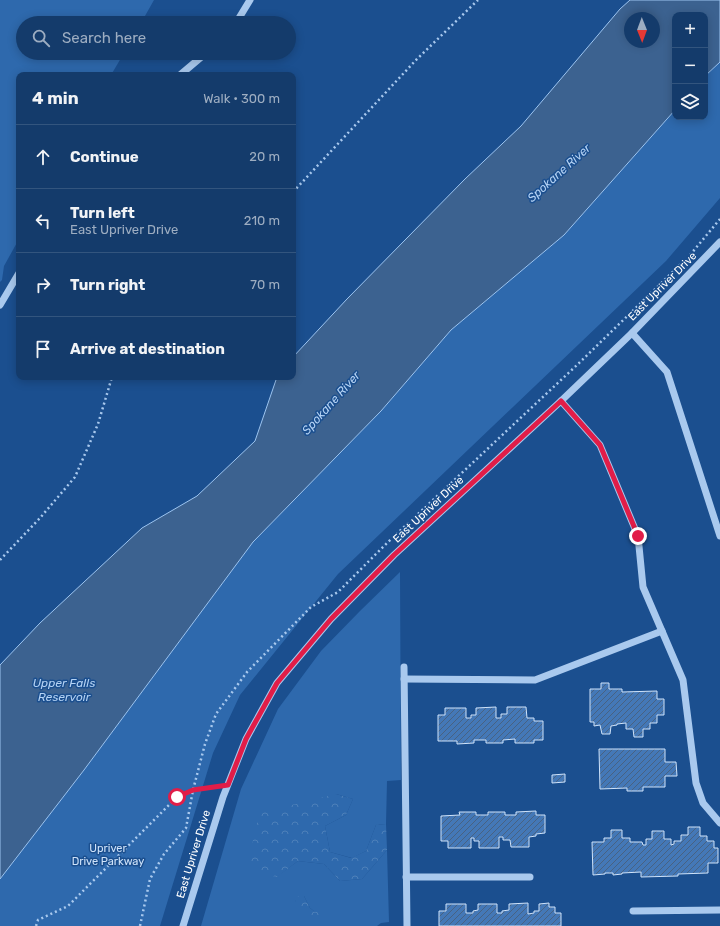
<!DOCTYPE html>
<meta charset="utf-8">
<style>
:root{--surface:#143b6b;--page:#214673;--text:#f1f3f6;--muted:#9dadc1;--line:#33557e}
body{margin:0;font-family:Rubik,sans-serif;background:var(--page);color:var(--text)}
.controls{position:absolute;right:12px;top:12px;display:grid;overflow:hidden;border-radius:8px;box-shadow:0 2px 10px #0003}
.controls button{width:36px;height:36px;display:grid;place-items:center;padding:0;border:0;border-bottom:1px solid var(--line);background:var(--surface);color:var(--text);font:20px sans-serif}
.compass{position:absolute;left:624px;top:12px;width:36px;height:36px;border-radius:50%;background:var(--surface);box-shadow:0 2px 10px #0003;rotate:179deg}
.stop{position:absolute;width:12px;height:12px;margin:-9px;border:3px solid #e11d48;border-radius:50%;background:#fff}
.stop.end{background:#e11d48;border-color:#fff;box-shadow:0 1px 4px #0008}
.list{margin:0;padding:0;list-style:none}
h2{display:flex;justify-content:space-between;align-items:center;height:52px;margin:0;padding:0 16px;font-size:17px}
h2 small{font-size:13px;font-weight:400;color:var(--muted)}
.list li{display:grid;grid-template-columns:26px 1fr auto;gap:12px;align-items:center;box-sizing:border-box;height:64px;padding:0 16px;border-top:1px solid var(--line)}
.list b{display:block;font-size:15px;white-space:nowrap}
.list p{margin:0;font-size:13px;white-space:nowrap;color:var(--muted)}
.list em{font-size:13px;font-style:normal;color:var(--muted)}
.icon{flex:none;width:22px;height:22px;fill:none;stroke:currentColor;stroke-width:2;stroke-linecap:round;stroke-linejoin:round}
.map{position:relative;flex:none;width:720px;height:926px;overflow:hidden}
.search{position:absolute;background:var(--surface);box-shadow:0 2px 10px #0003;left:16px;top:16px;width:280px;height:44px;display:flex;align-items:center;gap:10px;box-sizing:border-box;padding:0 14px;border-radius:22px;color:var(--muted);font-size:15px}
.panel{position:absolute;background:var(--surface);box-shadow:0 2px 10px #0003;left:16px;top:72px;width:280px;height:308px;border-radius:8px}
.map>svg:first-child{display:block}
</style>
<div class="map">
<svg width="720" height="926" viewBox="0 0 720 926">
<defs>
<pattern id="forest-crowns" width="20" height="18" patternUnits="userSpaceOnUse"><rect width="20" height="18" fill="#2e69ad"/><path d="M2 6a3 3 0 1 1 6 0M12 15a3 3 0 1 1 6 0" fill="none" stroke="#4d80b9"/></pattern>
<pattern id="building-hatch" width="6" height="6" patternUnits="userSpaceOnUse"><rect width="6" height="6" fill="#4478b7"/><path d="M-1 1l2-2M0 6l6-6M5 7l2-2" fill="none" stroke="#486282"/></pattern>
</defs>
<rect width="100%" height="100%" fill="#1b4f8f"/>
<!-- green -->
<g fill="#2e69ad" fill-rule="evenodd">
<path d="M 0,0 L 154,0 L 141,23 L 23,23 L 23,53 L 124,53 L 111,75 L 19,75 L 19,239 L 4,266 L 2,280 L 0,282 Z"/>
<path d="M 720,62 L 720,198 L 666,261 L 338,574 L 240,695 L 213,753 L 160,926 L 0,926 L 0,879 L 84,770 L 253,542 L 381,411 L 451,330 L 564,235 L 675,110 L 675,117 L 705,117 L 705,76 Z"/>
<path d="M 400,572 L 401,780 L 387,781 L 386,824 L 376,825 L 366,851 L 352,858 L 330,852 L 325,826 L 346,815 L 353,799 L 336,794 L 276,877 L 298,861 L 324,864 L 340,881 L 362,879 L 387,850 L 389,922 L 381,923 L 377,926 L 201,926 L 241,789 L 278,709 L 321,651 L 360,611 ZM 304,896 L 310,908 L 315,912 L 295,901 Z"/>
</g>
<!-- forest -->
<g fill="url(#forest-crowns)">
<path d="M 336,794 L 353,799 L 346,815 L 325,826 L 330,852 L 351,858 L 366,851 L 376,825 L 386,824 L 387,850 L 362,879 L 340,881 L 324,864 L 298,861 L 277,877 L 254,872 L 249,861 L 256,825 L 263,812 Z"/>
<path d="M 299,895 L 304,896 L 310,908 L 315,912 L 325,909 L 327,912 L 327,917 C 305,920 306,920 295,901 Z"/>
</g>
<!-- water -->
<path fill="#3c6290" stroke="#9cc4f0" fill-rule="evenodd" d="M 630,0 L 720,0 L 720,62 L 705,76 L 705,15 L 675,15 L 675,110 L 564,235 L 451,330 L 381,411 L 253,542 L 84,770 L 0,879 L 0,665 L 40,623 L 142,528 L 197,496 L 255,441 L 277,377 L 293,377 L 293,357 L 347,299 L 465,179 L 521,126 L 620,9 ZM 630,18 L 654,18 L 654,42 L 630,42 Z"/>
<!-- building -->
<g fill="url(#building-hatch)" stroke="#cfe3fa">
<path d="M 601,683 L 609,683 L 609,689 L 622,689 L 622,692 L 657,691 L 657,699 L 664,699 L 664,715 L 657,715 L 657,723 L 650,723 L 650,729 L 643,729 L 643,737 L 634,737 L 633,729 L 626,729 L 626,723 L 617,724 L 617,725 L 611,726 L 610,734 L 602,734 L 600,725 L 594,726 L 594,722 L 590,722 L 590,689 L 601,689 Z"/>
<path d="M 496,707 L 496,718 L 501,718 L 501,714 L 507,714 L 507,707 L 526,707 L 527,718 L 534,718 L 534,721 L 543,721 L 543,740 L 534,740 L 534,743 L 515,743 L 515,739 L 503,740 L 503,743 L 486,743 L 486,740 L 474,740 L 474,743 L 457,744 L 457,741 L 438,741 L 438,715 L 445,715 L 445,708 L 466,708 L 466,718 L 471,718 L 471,715 L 476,715 L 476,708 Z"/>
<path d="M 599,749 L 665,749 L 665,762 L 676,762 L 677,776 L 665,776 L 665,787 L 643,787 L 643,791 L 627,791 L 627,788 L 600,789 Z"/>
<path d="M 565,774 L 565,782 L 552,783 L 552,775 Z"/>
<path d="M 536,811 L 536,815 L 545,815 L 545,833 L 536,834 L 536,836 L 529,837 L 529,847 L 511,847 L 510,840 L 503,840 L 503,837 L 499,837 L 499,848 L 479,848 L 479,841 L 474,841 L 474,838 L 471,838 L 471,848 L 448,848 L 448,841 L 441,841 L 441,816 L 460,815 L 459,812 L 476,812 L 476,815 L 488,815 L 488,812 L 505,812 L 505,815 L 516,815 L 516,812 Z"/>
<path d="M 688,827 L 700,827 L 700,836 L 707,836 L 707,841 L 714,841 L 714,848 L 718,848 L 718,863 L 708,863 L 708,873 L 678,874 L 678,876 L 641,877 L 641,872 L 622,873 L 622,874 L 613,875 L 613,873 L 605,873 L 605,874 L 593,875 L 592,842 L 604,842 L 604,838 L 611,838 L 611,830 L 622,830 L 622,838 L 630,838 L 630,842 L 642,842 L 643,845 L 646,845 L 646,839 L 652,839 L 652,831 L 664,831 L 664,839 L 671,839 L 671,845 L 674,844 L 674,841 L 681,841 L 681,835 L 688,835 Z"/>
<path d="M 528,903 L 528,914 L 534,913 L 534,911 L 539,911 L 539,904 L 549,903 L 549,907 L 555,907 L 555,913 L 561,913 L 561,926 L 439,926 L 439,911 L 446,911 L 446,904 L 466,904 L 466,913 L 473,913 L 473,911 L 478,910 L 478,904 L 497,904 L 497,913 L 502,913 L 502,911 L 509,910 L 509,904 Z"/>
</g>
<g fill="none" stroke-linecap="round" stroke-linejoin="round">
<!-- path -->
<g stroke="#a9c9ee" stroke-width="2.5" stroke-dasharray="2 3" stroke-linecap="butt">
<path d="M 293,192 L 416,60 L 478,0"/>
<path d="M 690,255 L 720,219"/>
<path d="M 0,560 L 40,518 L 75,477 L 98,424 L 112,377"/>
<path d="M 36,926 L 38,920 L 68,906 L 177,797 L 193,790 L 215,787"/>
<path d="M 140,926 L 150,879 L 164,854 L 186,828 L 193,790 L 205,744 L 216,714 L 247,672 L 311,607 L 338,592 L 387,543 L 577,365 L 685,260"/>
</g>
<!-- minor -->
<g stroke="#a9c9ee" stroke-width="7">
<path d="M 236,23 L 250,0"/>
<path d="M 180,75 L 206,53"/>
<path d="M 0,305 L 19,273"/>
<path d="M 632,333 L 667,372 L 720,536"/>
<path d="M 561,401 L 600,445 L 638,536 L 643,587 L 683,680 L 696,783 L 703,803 L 720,823"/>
<path d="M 404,667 L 407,926"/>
<path d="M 404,679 L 535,680 L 662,631"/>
<path d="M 406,877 L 530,877"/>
<path d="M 633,911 L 720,910"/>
<path d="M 183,926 L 223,797 L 246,739 L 277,683 L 331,619 L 394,555 L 561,401 L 632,333 L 720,242"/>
</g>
</g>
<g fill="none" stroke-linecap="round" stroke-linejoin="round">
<!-- route -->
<path stroke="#e11d48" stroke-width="5" d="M 177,797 L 193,790 L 228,785 L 246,739 L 277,683 L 331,619 L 394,555 L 561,401 L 600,445 L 638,536"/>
</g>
<g text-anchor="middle" stroke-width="3" stroke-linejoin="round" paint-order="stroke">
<!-- street labels -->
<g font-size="11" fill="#fff" stroke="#1b4f8f">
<text transform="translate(662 286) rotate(-45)" y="4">East Upriver Drive</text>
<text transform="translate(428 509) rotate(-43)" y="4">East Upriver Drive</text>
<text transform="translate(193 854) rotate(-73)" y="4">East Upriver Drive</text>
</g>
<!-- park labels -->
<g font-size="11" fill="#cfe3fa" stroke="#1b4f8f">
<text x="108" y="852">Upriver<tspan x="108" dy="13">Drive Parkway</tspan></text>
</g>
<!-- water labels -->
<g font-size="12" font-style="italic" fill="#b5d3f5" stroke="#1b4f8f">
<text transform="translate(559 173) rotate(-42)" y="4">Spokane River</text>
<text transform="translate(331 403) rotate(-48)" y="4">Spokane River</text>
<text x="64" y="687">Upper Falls<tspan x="64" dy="14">Reservoir</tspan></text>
</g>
</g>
</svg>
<div class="controls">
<button>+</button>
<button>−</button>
<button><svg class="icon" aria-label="layers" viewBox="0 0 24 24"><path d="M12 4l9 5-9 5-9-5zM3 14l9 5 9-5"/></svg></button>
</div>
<svg class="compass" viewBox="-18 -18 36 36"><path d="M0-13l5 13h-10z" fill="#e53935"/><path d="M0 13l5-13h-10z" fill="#9dadc1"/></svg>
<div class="stop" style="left:177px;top:797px"></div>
<div class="stop end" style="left:638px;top:536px"></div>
<div class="search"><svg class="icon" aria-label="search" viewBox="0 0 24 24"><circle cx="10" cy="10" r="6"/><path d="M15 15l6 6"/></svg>Search here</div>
<section class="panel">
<h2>4 min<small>Walk · 300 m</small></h2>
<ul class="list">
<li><svg class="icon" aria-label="ahead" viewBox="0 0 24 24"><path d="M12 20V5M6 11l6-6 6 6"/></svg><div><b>Continue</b></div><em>20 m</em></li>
<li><svg class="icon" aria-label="left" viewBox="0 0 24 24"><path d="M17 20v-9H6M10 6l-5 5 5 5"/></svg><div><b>Turn left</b><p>East Upriver Drive</p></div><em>210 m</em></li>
<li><svg class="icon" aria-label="right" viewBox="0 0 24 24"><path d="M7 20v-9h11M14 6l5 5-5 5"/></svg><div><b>Turn right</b></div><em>70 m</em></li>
<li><svg class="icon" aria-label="arrive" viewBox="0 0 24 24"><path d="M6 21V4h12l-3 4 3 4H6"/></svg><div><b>Arrive at destination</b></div></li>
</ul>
</section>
</div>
